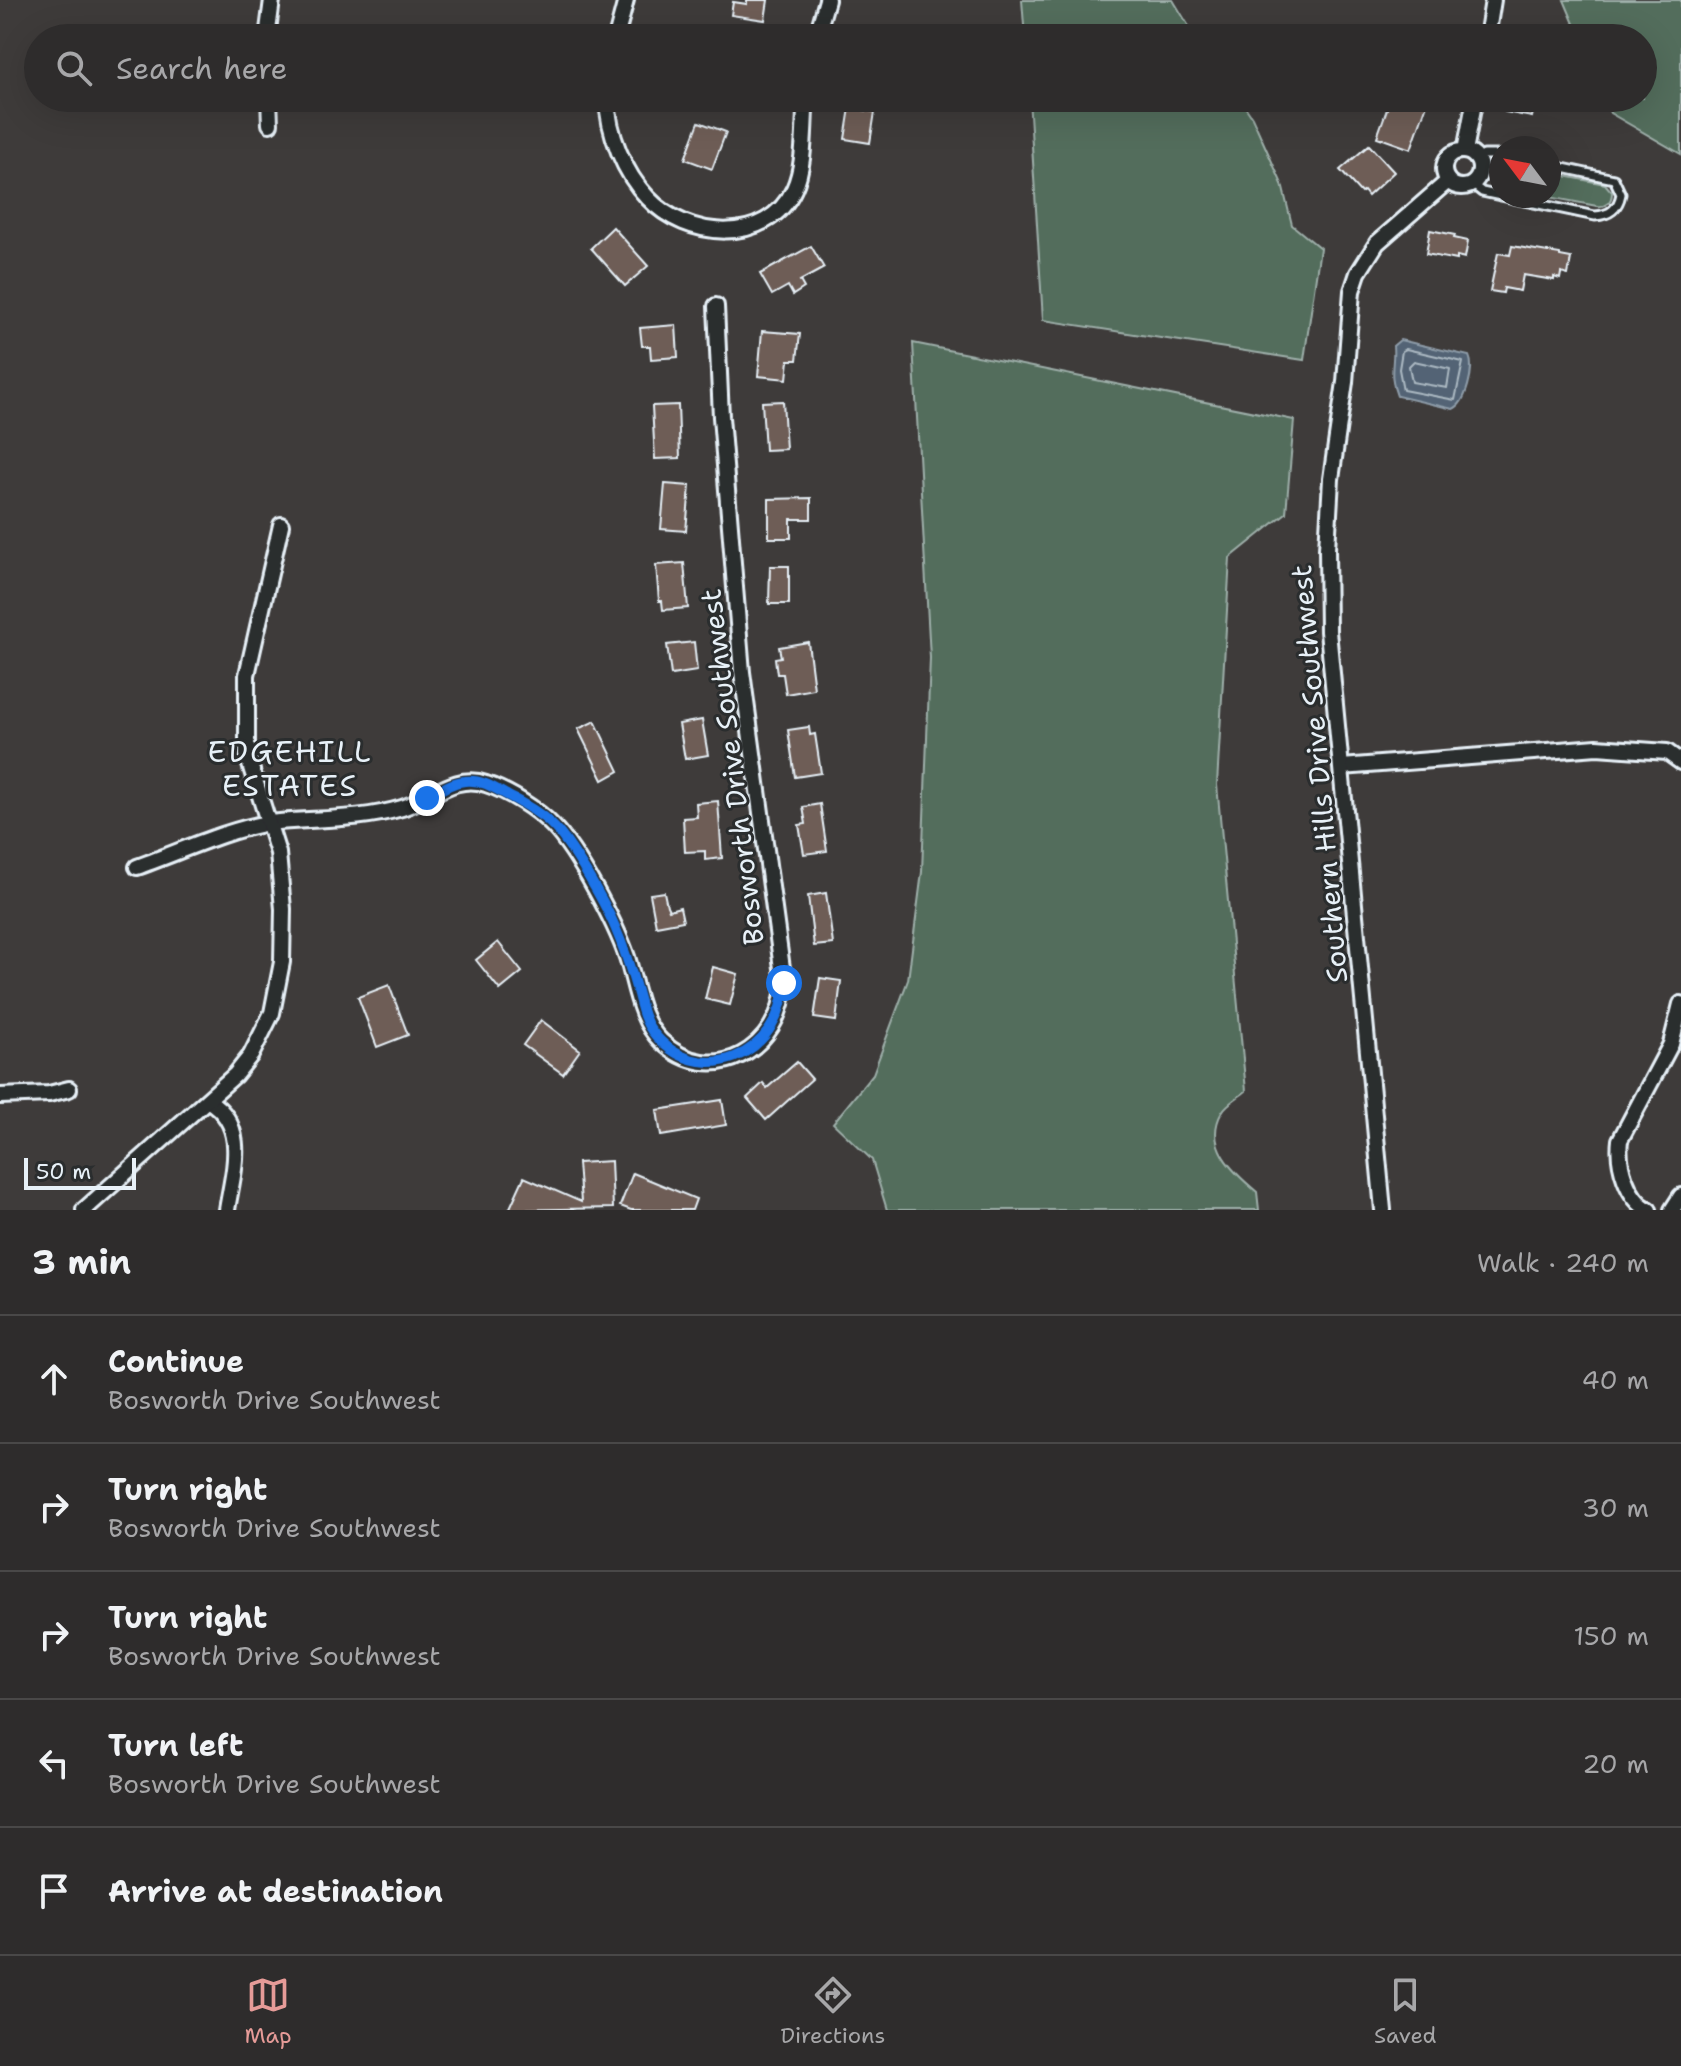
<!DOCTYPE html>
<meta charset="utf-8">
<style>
:root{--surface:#2e2c2c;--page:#3a3838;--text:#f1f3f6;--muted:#a7a7a9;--line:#494848;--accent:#e69b98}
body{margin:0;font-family:"Shantell Sans",sans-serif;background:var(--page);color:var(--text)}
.compass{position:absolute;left:1489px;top:136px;width:72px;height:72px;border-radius:50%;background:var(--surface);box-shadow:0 8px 32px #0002;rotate:302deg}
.scale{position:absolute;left:24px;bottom:20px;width:112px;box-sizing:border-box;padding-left:8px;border:4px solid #e8f1f8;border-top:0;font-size:22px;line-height:28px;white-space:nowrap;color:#e8f1f8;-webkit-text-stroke:6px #2a2d2e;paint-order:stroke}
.stop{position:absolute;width:24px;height:24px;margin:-18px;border:6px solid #1a73e8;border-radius:50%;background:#fff}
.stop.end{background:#1a73e8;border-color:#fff;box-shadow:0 2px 8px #0008}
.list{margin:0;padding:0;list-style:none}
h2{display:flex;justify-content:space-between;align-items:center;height:104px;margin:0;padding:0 32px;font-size:34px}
h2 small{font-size:26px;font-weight:400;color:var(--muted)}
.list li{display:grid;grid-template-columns:52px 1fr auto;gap:24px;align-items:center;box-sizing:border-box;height:128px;padding:0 32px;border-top:2px solid var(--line)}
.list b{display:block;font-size:30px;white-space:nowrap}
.list p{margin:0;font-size:26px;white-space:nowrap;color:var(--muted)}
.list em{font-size:26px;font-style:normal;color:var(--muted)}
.icon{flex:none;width:44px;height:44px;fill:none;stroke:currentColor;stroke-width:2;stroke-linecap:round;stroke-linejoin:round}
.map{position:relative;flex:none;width:1681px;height:1210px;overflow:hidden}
.search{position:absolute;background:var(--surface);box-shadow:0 8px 32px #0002;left:24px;right:24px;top:24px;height:88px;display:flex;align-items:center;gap:20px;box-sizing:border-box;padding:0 28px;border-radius:44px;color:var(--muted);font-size:30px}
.sheet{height:744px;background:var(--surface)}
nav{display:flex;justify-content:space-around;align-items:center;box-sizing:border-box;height:112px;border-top:2px solid var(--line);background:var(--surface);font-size:22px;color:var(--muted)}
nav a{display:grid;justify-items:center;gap:4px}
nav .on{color:var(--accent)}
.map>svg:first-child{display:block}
</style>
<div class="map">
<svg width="1681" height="1210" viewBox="0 0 1681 1210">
<rect width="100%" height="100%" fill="#3e3b3a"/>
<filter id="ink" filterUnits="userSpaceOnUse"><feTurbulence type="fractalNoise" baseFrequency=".0125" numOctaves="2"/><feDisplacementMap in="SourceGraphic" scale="16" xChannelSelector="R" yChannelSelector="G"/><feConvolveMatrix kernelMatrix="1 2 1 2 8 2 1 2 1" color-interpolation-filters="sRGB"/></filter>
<g filter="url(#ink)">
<!-- green -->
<g fill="#536d5b" stroke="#9eafaa" stroke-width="2">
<path d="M 1022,0 L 1173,0 L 1196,38 L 1025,38 Z"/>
<path d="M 1564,0 L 1681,0 L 1681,154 L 1610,113 L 1604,98 L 1643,98 L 1643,38 L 1580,38 Z"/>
<path d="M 1029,98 L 1239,98 L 1252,117 L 1282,184 L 1292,225 L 1320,248 L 1304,360 L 1043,320 Z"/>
<path d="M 1549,173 L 1605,184 L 1612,192 C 1612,202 1606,207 1597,206 L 1544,196 L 1549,196 Z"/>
<path d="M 913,343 L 1294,420 L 1286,513 L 1230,558 L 1217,785 L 1246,1091 C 1239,1097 1226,1104 1222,1112 C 1203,1145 1233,1172 1257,1192 L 1259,1210 L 887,1210 L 872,1160 L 833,1123 L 873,1074 L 908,980 L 922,872 L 930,658 Z"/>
</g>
<!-- water -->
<path fill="#526474" stroke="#8e9ca9" stroke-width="2" d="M 1400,340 L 1469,356 C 1475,368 1466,404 1453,409 L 1397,396 C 1388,374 1395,362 1393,346 Z"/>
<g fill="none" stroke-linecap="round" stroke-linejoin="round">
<!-- shore -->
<g stroke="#acb9c3" stroke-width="2">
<path d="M 1406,349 L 1463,362 L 1455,400 L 1403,390 L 1399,369 L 1402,351 Z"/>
<path d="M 1414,361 L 1450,369 L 1447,388 L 1412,382 L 1409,366 Z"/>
</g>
</g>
<!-- building -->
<g fill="#6e5d56" stroke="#e8f1f8" stroke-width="2">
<path d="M 747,0 L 768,0 L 765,20 L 731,15 L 733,2 L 747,4 Z"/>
<path d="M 1391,98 L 1429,98 L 1411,149 L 1377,137 Z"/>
<path d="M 1508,98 L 1536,98 L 1532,117 L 1505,112 Z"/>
<path d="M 850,108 L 875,112 L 870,143 L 845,139 Z"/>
<path d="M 699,122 L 726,132 L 712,169 L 685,159 Z"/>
<path d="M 1369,145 L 1394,172 L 1368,196 L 1364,191 L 1361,193 L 1340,170 Z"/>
<path d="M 613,227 L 648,266 L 625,286 L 591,248 Z"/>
<path d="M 1430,230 L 1455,235 L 1454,238 L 1468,241 L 1465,258 L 1457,256 L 1457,260 L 1426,254 Z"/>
<path d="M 811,246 L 824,268 L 800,281 L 804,288 L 793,295 L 788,286 L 772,295 L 760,274 Z"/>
<path d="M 1512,246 L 1560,254 L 1560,256 L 1571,258 L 1568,275 L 1561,273 L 1560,279 L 1554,277 L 1554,280 L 1523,275 L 1520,291 L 1504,288 L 1503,293 L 1490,291 L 1498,253 L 1510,255 Z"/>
<path d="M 676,325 L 678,357 L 651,359 L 650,346 L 642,346 L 640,328 Z"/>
<path d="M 762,331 L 800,334 L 797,360 L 789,360 L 787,379 L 758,376 Z"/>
<path d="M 783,401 L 786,449 L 765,450 L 762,402 Z"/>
<path d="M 678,405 L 680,458 L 655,459 L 652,406 Z"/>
<path d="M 665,484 L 690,486 L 686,531 L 661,529 Z"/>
<path d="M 811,498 L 811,519 L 791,519 L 791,538 L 769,538 L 769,499 Z"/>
<path d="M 684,563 L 688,608 L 663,610 L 662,601 L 659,601 L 656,565 Z"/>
<path d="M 770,566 L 789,566 L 789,604 L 769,604 Z"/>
<path d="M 694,642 L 697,671 L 671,675 L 667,645 Z"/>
<path d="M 808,642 L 814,689 L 786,694 L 783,674 L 777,674 L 775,658 L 781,657 L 779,647 Z"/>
<path d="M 702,720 L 708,755 L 685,759 L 679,724 Z"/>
<path d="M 595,721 L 619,771 L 603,780 L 578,729 Z"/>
<path d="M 809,727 L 810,735 L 815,734 L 821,773 L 795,777 L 788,730 Z"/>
<path d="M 718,801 L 722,858 L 705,860 L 705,851 L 685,852 L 683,818 L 697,817 L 696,803 Z"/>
<path d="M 820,804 L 827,851 L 804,854 L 799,825 L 806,824 L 803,807 Z"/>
<path d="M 664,892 L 667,906 L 669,910 L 680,907 L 683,921 L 656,926 L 650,894 Z"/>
<path d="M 826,893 L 833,944 L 814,946 L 808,896 Z"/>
<path d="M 498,942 L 522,972 L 500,990 L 476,960 Z"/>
<path d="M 713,967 L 738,974 L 730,1005 L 705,999 Z"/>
<path d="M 820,978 L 841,981 L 836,1021 L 814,1018 Z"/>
<path d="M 389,985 L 408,1035 L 377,1047 L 358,997 Z"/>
<path d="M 541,1020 L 580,1050 L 563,1074 L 523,1045 Z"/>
<path d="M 797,1062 L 812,1079 L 766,1120 L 747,1098 L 763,1083 L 767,1088 Z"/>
<path d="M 722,1100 L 726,1125 L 661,1136 L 657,1110 Z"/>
<path d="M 611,1161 L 613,1208 L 509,1210 L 524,1177 L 581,1202 L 578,1163 Z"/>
<path d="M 633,1173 L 696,1199 L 692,1210 L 631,1210 L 620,1206 Z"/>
</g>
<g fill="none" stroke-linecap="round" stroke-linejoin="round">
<!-- service casing -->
<g stroke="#e8f1f8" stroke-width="13">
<g id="service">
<path d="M 1477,159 L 1484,155 L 1501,155"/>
<path d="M 1473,185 L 1482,192 L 1595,216 C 1610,215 1618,209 1621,194 L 1614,179 L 1549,165"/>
</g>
</g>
<!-- minor casing -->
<g stroke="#e8f1f8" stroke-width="20">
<g id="minor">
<path d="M 267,38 L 272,0"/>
<path d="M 616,38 L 626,0"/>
<path d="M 816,38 L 827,0"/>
<path d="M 1487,38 L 1493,0"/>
<path d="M 269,98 L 270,124"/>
<path d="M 607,98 C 608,133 624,173 648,198 C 686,239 767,247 794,189 C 806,163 803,126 806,98"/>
<circle cx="1462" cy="169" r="18"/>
<path d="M 1465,151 L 1475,98"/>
<path d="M 1342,767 L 1597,747 L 1667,752 L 1681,762"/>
<path d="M 137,867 C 177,853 228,829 269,823 C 314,818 358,821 402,808 C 431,799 455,773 486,784 C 508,791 537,809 553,826 C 578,852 615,922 627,957 C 636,985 639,1020 661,1041 C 712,1090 782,1049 784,983 L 742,672 L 721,417 L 716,306"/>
<path d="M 0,1096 L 49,1094 L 69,1089"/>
<path d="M 209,1101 C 249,1126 233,1171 227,1210"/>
<path d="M 84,1210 L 235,1075 L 251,1055 L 272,1013 L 282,962 L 283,909 L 278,853 L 247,755 L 247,675 L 281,525"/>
<path d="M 1383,1210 L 1328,631 L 1327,549 L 1331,479 L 1345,382 L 1352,291 L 1358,273 L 1377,243 L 1448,181"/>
<path d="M 1649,1210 C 1627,1199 1617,1164 1620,1140 L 1671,1044 L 1681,1004"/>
<path d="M 1672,1210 L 1681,1196"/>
</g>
</g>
<!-- service -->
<use href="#service" stroke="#2a2d2e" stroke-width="7"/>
<!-- minor -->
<use href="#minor" stroke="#2a2d2e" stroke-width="14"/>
</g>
</g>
<g fill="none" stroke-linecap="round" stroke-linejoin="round" filter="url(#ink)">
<!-- route -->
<path stroke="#1a73e8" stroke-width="10" d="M 427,798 C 439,791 451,782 465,781 C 480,779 493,787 505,794 C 521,803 538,811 551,824 C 570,841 605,903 615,927 C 624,948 631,970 637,991 C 641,1005 643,1019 652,1031 C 698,1092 782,1056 784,983"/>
</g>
<g text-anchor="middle" stroke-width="6" stroke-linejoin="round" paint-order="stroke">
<!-- street labels -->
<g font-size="28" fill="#e8f1f8" stroke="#2a2d2e">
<text transform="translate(732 767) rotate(-97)" y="10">Bosworth Drive Southwest</text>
<text transform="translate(1319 774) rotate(-95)" y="10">Southern Hills Drive Southwest</text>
</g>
<!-- neighbourhood labels -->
<g font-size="30" letter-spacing="2" fill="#e8f1f8" stroke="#2a2d2e">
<text x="290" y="762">EDGEHILL<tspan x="290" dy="34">ESTATES</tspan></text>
</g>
</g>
</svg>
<svg class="compass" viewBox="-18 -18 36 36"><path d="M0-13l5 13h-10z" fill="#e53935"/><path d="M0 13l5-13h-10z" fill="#a7a7a9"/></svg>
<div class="scale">50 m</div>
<div class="stop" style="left:784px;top:983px"></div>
<div class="stop end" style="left:427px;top:798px"></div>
<div class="search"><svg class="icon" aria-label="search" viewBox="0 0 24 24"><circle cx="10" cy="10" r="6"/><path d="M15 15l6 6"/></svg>Search here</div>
</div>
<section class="sheet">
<h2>3 min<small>Walk · 240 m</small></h2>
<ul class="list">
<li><svg class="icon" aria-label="ahead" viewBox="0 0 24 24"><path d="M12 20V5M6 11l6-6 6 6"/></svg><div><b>Continue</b><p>Bosworth Drive Southwest</p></div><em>40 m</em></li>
<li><svg class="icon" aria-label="right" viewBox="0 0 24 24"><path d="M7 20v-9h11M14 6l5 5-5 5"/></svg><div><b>Turn right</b><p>Bosworth Drive Southwest</p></div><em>30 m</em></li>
<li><svg class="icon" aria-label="right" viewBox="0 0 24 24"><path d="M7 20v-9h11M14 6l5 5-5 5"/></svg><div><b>Turn right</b><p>Bosworth Drive Southwest</p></div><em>150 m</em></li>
<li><svg class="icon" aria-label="left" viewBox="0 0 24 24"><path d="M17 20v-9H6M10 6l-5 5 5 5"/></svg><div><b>Turn left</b><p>Bosworth Drive Southwest</p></div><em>20 m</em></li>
<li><svg class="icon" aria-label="arrive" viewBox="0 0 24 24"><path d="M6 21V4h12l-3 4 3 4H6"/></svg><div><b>Arrive at destination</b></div></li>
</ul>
</section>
<nav>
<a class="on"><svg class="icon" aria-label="map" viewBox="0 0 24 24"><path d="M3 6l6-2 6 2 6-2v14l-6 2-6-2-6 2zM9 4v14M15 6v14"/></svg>Map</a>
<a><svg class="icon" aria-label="directions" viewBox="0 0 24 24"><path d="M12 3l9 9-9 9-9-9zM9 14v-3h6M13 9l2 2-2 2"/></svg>Directions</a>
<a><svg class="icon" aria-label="saved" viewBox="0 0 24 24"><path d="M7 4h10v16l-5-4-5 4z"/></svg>Saved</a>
</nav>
